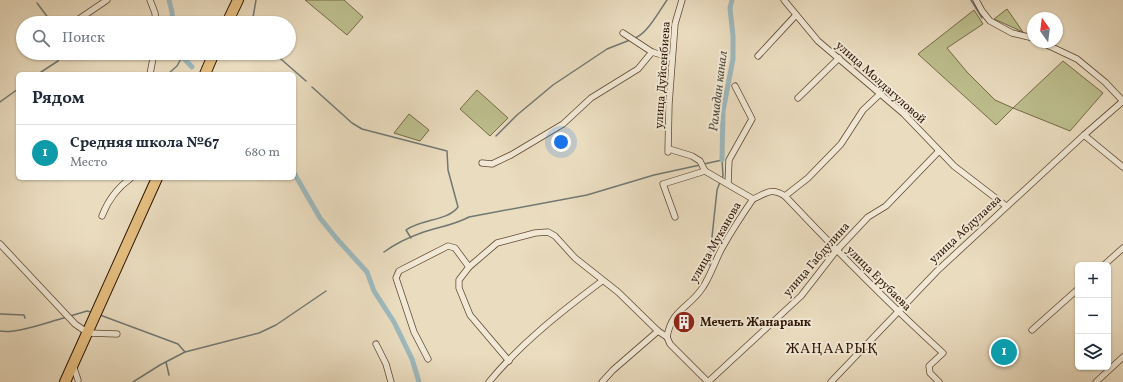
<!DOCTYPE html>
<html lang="ru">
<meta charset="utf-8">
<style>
:root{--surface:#fff;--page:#f2f2f3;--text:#1f2937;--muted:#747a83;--line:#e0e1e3;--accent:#8f2418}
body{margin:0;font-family:Vollkorn,serif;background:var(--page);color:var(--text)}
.controls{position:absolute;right:12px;bottom:12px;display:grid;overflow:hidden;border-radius:6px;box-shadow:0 1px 3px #0004}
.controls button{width:36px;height:36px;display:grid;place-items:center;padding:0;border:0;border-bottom:1px solid var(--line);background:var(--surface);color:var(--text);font:20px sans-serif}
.compass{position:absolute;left:1027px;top:12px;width:36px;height:36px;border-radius:50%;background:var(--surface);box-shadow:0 1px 3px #0004;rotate:346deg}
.you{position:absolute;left:561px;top:142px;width:14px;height:14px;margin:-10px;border:3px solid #fff;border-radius:50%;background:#1a73e8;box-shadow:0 0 0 6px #1a73e833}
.badge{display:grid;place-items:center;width:26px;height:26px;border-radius:50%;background:var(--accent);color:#fff;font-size:13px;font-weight:700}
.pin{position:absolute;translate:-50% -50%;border:2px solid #fff;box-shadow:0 1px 4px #0006}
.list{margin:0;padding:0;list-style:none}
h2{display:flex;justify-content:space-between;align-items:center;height:52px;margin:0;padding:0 16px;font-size:17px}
h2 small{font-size:13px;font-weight:400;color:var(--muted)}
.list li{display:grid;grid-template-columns:26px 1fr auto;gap:12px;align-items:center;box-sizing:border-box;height:56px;padding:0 16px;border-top:1px solid var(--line)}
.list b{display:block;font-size:15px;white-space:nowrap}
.list p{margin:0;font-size:13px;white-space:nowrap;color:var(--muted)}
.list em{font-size:13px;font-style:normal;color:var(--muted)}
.icon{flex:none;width:22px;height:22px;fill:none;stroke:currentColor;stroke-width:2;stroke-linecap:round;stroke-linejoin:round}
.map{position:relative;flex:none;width:1123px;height:382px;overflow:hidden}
.search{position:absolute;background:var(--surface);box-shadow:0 1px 3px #0004;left:16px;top:16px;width:280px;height:44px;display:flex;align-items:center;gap:10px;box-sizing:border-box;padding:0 14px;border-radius:22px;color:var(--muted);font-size:15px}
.panel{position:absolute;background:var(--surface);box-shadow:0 1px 3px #0004;left:16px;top:72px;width:280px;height:108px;border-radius:6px}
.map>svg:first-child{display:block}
</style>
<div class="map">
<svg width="1123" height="382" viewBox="0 0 1123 382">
<rect width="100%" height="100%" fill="#eadcbf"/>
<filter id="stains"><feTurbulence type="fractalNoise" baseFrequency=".005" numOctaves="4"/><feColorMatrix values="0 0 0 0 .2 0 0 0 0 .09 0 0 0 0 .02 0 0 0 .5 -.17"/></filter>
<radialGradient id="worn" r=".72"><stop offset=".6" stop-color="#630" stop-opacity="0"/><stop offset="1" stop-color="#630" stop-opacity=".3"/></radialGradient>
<!-- green -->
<g fill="#bdbe8d" stroke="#766a49">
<path d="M 305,0 L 344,0 L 363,17 L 347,35 Z"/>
<path d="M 1007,9 L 1023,32 L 994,19 Z"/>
<path d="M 974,10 L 983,24 L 947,48 L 967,72 L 995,100 L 1013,108 L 1063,61 L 1103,93 L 1070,131 L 1013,108 L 996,125 L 918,54 Z"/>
<path d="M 477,90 L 508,118 L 490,136 L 460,109 Z"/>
<path d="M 409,114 L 429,130 L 420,141 L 394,133 Z"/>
</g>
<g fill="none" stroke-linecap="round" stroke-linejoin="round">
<!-- stream -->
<g stroke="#717873" stroke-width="1.5">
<path d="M 971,0 L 982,18"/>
<path d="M 37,3 L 52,23"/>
<path d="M 252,23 L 256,0"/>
<path d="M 635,38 C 647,34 660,10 667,0"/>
<path d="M 274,53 L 306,81"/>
<path d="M 38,74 L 58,61 L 62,53"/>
<path d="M 168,74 L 177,66 L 182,57"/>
<path d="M 312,87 L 352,123 L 362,129 L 447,151 L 448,170 L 458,207 C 448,221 421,219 406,230 L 411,238"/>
<path d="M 0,102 L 18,89"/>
<path d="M 496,136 L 517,115 L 553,85 L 607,49 L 630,40"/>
<path d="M 704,164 L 722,160 L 723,176 L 722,178"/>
<path d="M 384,252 C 395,244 407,238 421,233 C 437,227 452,226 469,217 L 587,195 L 654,175 L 700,165"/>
<path d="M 709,265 L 717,190 L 720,182"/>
<path d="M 0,314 L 24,315 L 25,318"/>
<path d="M 100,315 L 178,344 L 185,352"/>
<path d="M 70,316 L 87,311 L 91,312"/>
<path d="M 0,331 C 16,334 48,322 64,318"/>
<path d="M 166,362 L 169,375"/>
<path d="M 133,382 L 160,365 L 185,352 L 259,333 L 276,325 L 326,291"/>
</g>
<!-- canal -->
<g stroke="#9db9bd" stroke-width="5">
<path d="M 169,0 L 172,12 L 173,23"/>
<path d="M 179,53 L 192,67"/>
<path d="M 722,160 L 723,111 L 733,59 L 733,36 L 730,8 L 732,0"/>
<path d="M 294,173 L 320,218 L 337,239 L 367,272 L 374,291 L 394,322 L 412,359 L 419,382"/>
</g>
<!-- minor casing -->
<g stroke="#5e4834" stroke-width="7">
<g id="minor">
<path d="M 150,0 L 155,13 L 156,23"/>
<path d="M 784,0 L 818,41 L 904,114 L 954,166 L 1006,206"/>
<path d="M 976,0 L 982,11 L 990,21 L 1012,33 L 1033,38"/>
<path d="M 79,19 L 107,0"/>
<path d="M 623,33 L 652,52 L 672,58"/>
<path d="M 1041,42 L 1077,59 L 1105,82 L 1123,101"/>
<path d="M 758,56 L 796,15"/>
<path d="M 150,74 L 154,53"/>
<path d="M 798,98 L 839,58"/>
<path d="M 1084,135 L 1123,167"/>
<path d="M 668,152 L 669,104 L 675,24 L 682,0"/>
<path d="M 482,163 L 492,164 L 511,155 L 563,124 L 591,98 L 638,69 L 652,52"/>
<path d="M 728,184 L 729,160 L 752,119 L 735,86"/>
<path d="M 785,196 L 808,178 L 841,144 L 863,110 L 880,94"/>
<path d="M 753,199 C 767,193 771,187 785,196 C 836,250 888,303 943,353 L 929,366 L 930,373 L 939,382"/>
<path d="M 102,216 C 108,200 117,188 131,178"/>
<path d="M 675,217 L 663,184 L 705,171"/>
<path d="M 0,244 L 75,324 L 88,333 L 117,334"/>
<path d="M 1104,265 L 1123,248"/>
<path d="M 469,267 L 497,243 L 535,233 L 548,232 L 555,236 L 575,258 L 618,292 L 658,331 L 667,337 L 670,344 L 708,382"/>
<path d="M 1032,330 L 1078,289"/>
<path d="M 667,337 C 672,308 690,308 703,287 C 711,275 715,261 722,248 C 731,232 742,215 753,199 L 705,171 L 700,161 L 692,156 L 669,149"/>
<path d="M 376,344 L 386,364 L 391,382"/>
<path d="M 428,359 L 414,332 L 396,278 L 399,271 L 448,246 L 455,248 L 469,267 L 459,280 L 459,288 L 470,315 L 509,361"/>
<path d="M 73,365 L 78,380"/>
<path d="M 489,382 C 521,343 562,311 602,281"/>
<path d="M 602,382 L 613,370 L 658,331"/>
<path d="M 708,382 L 801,296 L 836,251 L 868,217 L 886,206 L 939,151"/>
<path d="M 831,382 L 937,271 L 1084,135 L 1123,101"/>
<path d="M 1096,382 L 1123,357"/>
</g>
</g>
<!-- trunk casing -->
<g stroke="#2f1605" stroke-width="12">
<g id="trunk">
<path d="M 227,23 L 238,0"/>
<path d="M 205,74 L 214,53"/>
<path d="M 65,382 L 157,178"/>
</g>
</g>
<!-- minor -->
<use href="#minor" stroke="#f1e8d5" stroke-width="5.5"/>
<!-- trunk -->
<use href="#trunk" stroke="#e5be80" stroke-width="10"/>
</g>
<!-- icons -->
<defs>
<g id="building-disc" transform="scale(1.15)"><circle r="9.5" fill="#8f2418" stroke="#f1e8d5"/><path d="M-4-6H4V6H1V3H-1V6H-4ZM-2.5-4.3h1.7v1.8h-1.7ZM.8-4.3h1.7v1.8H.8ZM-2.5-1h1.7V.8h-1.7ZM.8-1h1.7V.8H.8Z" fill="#fff"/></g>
</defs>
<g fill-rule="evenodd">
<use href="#building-disc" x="684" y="322"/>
</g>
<g text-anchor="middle" stroke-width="4" stroke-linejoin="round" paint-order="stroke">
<!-- street labels -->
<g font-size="12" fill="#2f1605" stroke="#f1e8d5">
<text transform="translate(662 75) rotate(-86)" y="4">улица Дуйсенбиева</text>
<text transform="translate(881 82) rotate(42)" y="4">улица Молдагуловой</text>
<text transform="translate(965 229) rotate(-43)" y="4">улица Абдулаева</text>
<text transform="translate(715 242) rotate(-60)" y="4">улица Муканова</text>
<text transform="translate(816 259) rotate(-49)" y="4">улица Габдулина</text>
<text transform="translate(879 278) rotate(45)" y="4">улица Ерубаева</text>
</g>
<!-- poi labels -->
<g font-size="12" font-weight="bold" fill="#2f1605" stroke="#f1e8d5" text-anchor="start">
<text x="700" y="326">Мечеть Жанараык</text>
</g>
<!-- water labels -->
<g font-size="13" font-style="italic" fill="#564f45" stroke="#f1e8d5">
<text transform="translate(717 91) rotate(-83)" y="5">Рамадан канал</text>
</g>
<!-- quarter labels -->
<g font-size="14" letter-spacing="1" fill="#2f1605" stroke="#f1e8d5">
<text x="832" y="353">ЖАҢААРЫҚ</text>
</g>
</g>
<rect width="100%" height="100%" filter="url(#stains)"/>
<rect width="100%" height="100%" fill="url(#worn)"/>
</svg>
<div class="controls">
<button>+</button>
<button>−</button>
<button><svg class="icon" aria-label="layers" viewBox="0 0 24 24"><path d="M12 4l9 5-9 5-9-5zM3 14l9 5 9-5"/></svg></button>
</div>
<svg class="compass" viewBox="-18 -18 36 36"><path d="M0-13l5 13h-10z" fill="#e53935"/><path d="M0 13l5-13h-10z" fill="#747a83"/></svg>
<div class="you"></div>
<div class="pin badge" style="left:1004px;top:352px;background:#0f9aa8">1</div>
<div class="search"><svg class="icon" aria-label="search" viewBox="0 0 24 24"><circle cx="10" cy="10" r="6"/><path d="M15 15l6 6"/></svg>Поиск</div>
<section class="panel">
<h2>Рядом<small></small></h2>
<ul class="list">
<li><span class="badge" style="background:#0f9aa8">1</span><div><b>Средняя школа №67</b><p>Место</p></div><em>680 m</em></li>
</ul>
</section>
</div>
